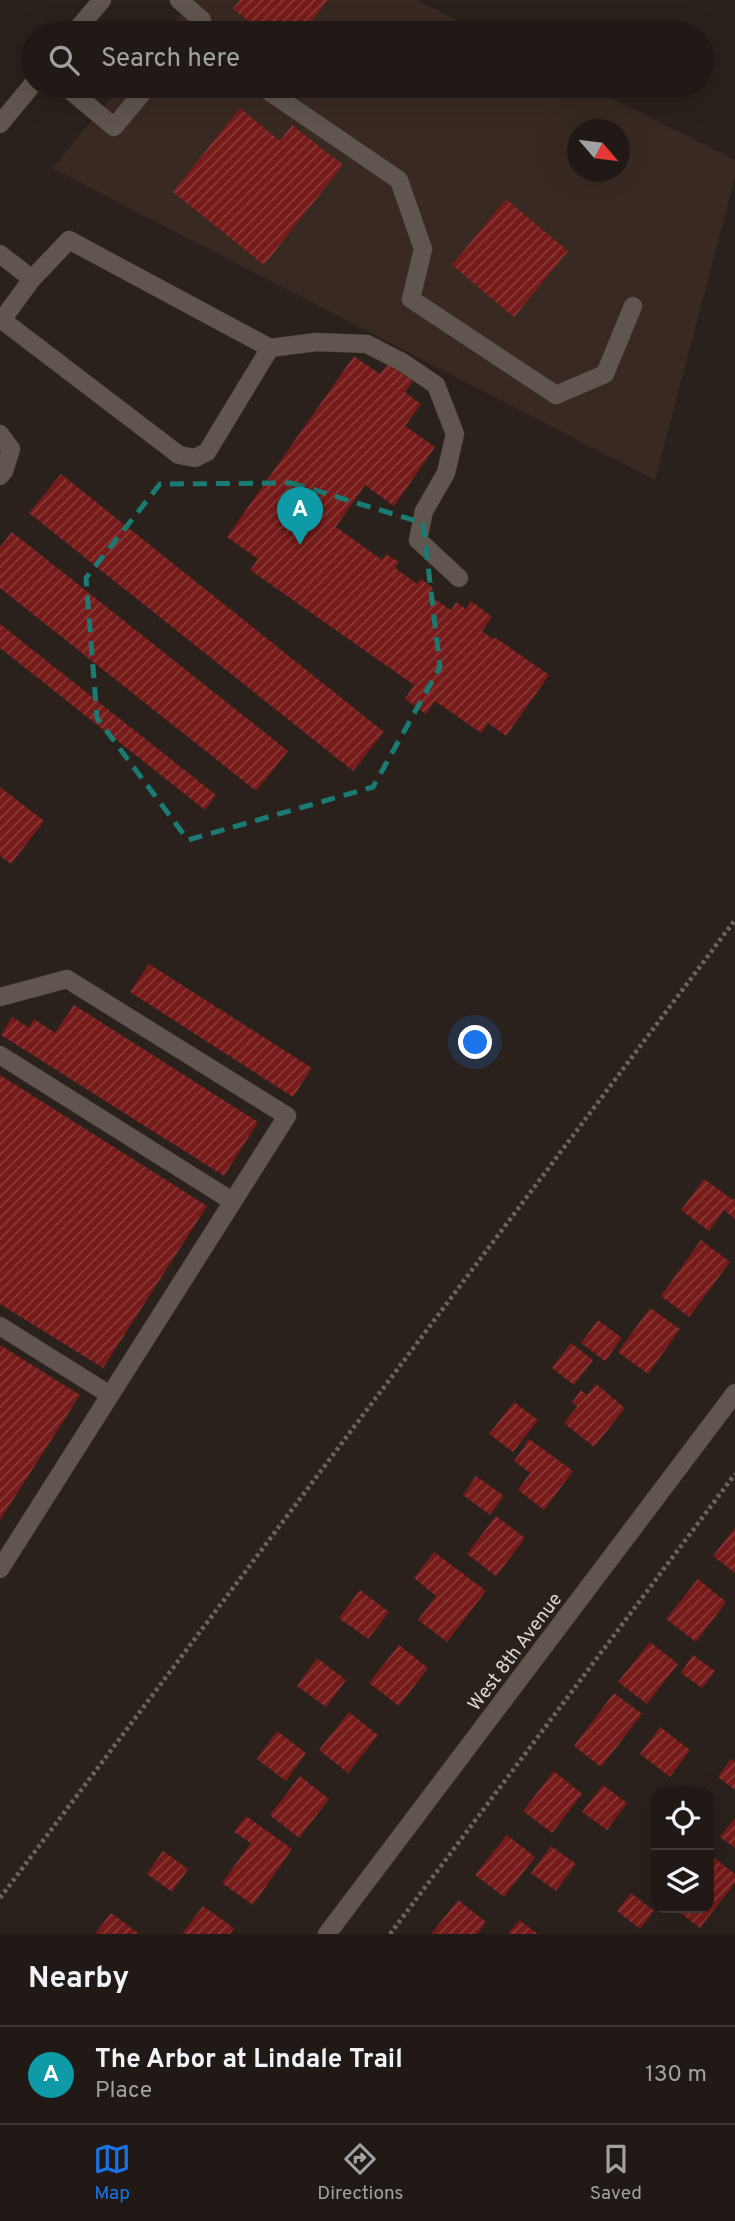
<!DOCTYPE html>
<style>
:root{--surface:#201915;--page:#28221e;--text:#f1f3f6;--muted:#a2a0a0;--line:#3d3834;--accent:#1a73e8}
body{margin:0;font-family:Overpass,sans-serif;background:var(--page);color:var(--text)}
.controls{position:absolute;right:21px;bottom:21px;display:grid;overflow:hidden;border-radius:14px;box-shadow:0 7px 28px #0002}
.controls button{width:63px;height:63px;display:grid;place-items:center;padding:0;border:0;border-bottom:2px solid var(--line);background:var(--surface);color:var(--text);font:35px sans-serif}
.compass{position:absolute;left:567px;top:119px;width:63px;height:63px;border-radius:50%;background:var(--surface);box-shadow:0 7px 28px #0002;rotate:118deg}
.you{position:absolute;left:476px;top:1043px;width:24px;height:24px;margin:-18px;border:5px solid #fff;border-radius:50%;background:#1a73e8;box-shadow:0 0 0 10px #1a73e833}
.badge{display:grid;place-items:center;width:46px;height:46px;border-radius:50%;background:var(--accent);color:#fff;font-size:23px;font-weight:700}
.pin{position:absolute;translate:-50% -58px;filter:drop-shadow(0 2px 4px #0008)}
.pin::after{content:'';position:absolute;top:37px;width:24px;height:21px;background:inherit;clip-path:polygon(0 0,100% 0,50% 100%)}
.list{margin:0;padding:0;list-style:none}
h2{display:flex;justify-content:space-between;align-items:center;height:91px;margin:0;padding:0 28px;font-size:30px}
h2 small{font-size:23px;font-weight:400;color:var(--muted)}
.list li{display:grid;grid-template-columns:46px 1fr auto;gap:21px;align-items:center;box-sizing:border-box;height:98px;padding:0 28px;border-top:2px solid var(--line)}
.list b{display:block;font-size:26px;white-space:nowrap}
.list p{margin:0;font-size:23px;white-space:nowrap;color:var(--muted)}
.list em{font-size:23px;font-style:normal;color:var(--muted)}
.icon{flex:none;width:38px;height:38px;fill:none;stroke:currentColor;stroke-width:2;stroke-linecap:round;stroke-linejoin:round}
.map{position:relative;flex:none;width:735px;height:1934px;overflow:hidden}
.search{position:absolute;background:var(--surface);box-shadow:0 7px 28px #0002;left:21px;right:21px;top:21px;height:77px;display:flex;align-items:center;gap:18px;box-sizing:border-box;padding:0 24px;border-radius:38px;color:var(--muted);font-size:26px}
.sheet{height:189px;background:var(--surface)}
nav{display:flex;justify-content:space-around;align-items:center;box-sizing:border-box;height:98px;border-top:2px solid var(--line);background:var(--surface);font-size:19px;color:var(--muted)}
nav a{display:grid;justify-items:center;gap:4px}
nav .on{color:var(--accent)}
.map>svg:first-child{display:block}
</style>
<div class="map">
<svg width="735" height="1934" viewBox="0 0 735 1934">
<defs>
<pattern id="building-hatch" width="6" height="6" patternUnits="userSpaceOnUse" patternTransform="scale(1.75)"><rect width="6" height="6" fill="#761b19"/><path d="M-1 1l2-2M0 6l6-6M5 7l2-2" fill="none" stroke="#893b3a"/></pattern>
</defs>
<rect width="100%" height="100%" fill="#2a211c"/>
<!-- built -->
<g fill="#382a22" fill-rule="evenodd">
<path d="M 193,0 L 417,0 L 483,33 L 165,33 Z"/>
<path d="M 121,86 L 587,86 L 735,160 L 735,177 L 655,480 L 52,168 ZM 578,130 L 620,130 L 620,172 L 578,172 Z"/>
</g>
<!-- building -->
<g fill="url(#building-hatch)">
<path d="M 240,0 L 328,0 L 302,33 L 251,33 L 256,27 L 233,9 Z"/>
<path d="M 240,108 L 280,141 L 292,125 L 343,165 L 264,265 L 173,192 Z"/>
<path d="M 506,199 L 568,251 L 514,317 L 452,265 Z"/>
<path d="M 354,356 L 380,374 L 388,364 L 413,381 L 405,392 L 421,404 L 405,426 L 435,447 L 394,506 L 365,485 L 336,527 L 382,560 L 386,554 L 399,562 L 395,568 L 417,584 L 421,579 L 433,588 L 429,595 L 451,610 L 456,602 L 466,609 L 471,601 L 492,617 L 482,631 L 493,639 L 496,638 L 549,675 L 506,736 L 488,723 L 481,733 L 435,701 L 426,714 L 405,699 L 414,685 L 250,570 L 258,559 L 227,537 Z"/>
<path d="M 61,474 L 384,732 L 353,771 L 29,513 Z"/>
<path d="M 12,532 L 288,751 L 256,791 L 0,588 L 0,547 Z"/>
<path d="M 0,624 L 216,795 L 205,810 L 0,648 Z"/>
<path d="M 0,787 L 44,821 L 11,864 L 0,856 Z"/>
<path d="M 149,964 L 312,1068 L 293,1097 L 130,992 Z"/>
<path d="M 74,1005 L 258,1122 L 224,1176 L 1,1035 L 12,1017 L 29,1028 L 34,1019 L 55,1033 Z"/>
<path d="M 0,1075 L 207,1206 L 103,1368 L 0,1304 Z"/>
<path d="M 704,1179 L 733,1200 L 735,1198 L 735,1219 L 724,1210 L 709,1231 L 681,1210 Z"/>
<path d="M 701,1240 L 730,1262 L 689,1317 L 661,1296 Z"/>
<path d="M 650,1308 L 680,1329 L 648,1374 L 618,1352 Z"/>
<path d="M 598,1320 L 622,1338 L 605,1361 L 581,1343 Z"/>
<path d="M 571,1343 L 593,1360 L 574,1385 L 552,1368 Z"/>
<path d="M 0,1345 L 80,1395 L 0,1520 Z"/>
<path d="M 596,1384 L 625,1408 L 594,1447 L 564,1423 L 577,1407 L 572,1403 L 581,1390 L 587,1395 Z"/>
<path d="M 514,1402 L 538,1420 L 513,1452 L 489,1434 Z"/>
<path d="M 529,1439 L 573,1471 L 544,1510 L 518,1490 L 530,1473 L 514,1461 Z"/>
<path d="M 476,1476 L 504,1496 L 490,1515 L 463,1495 Z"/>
<path d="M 496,1516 L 525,1538 L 496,1576 L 467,1554 Z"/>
<path d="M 735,1528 L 735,1573 L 713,1556 Z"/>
<path d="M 434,1552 L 486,1591 L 447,1642 L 418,1620 L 436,1596 L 414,1578 Z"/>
<path d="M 698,1579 L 726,1602 L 696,1642 L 666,1619 Z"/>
<path d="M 360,1590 L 389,1612 L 368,1639 L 339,1618 Z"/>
<path d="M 650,1642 L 678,1664 L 647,1704 L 618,1682 Z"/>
<path d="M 399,1645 L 428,1668 L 399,1706 L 369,1683 Z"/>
<path d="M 693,1655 L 715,1671 L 702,1688 L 681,1673 Z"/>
<path d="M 317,1658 L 346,1680 L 326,1707 L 297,1686 Z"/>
<path d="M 614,1693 L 642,1714 L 601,1767 L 574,1746 Z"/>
<path d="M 349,1712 L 378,1735 L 348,1773 L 319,1750 Z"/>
<path d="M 660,1727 L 690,1750 L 670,1777 L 640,1754 Z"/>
<path d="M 277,1731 L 306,1753 L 286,1781 L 257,1759 Z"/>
<path d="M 731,1759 L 735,1762 L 735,1790 L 718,1777 Z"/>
<path d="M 554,1771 L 582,1794 L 552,1833 L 523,1811 Z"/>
<path d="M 300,1776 L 329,1799 L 299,1838 L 270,1815 Z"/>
<path d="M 603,1785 L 627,1803 L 607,1830 L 582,1812 Z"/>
<path d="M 246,1816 L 292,1849 L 253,1905 L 222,1883 L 251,1843 L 234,1832 Z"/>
<path d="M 735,1818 L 735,1848 L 720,1837 Z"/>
<path d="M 507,1835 L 535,1857 L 504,1897 L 475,1875 Z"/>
<path d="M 551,1846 L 576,1864 L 556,1891 L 531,1873 Z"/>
<path d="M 163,1851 L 188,1869 L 172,1892 L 147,1874 Z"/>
<path d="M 710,1855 L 735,1874 L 735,1883 L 700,1928 L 674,1908 L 709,1908 Z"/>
<path d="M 631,1893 L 654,1911 L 640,1929 L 617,1911 Z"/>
<path d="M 458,1900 L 486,1922 L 477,1934 L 431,1934 Z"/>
<path d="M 203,1906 L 234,1928 L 230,1934 L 182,1934 Z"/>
<path d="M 111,1913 L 139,1934 L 95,1934 Z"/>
<path d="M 519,1920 L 538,1934 L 508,1934 Z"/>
</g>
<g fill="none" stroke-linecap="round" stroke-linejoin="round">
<!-- lane casing -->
<g stroke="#433b37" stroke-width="19">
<g id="lane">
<path d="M 179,0 L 202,20 L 191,33"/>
<path d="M 65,86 L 114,127 L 148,86"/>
<path d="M 261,86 L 399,180 L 423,249 L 411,299 L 556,395 L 605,374 L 633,306"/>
<path d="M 69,240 L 270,348 L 207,452 L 195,458 L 179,455 L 2,320 L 32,279 Z"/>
<path d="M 0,254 L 32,279"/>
<path d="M 270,348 L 316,342 L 367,344 L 402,362 L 436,385 L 455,434 L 446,473 L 424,511 L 418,540 L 459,578"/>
<path d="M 0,434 L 11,449 L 4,471 L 0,476"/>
<path d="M 0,997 L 67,979 L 287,1116 L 0,1569"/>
<path d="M 0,1055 L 232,1201"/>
<path d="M 0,1326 L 110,1395"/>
</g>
</g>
<!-- street casing -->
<g stroke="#433b37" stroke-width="19">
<path id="street" d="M 327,1934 L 735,1393"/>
</g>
<!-- secondary casing -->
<g stroke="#433b37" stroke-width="19">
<g id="secondary">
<path d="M 74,33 L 102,0"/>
<path d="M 0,124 L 33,84"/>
</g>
</g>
<!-- path -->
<g stroke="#6b635f" stroke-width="4.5" stroke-dasharray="3.5 3.5" stroke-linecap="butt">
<path d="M 0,1898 L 735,920"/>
<path d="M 390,1934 L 735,1474"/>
</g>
<!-- lane -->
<use href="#lane" stroke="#60554f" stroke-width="18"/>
<!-- street -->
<use href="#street" stroke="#60554f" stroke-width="18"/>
<!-- secondary -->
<use href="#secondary" stroke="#60554f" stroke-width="18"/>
</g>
<!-- marked area -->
<path fill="none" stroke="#197b73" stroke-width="5" stroke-dasharray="14 9" stroke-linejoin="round" d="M 291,483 L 423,523 L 440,667 L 373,787 L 188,840 L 97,718 L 86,578 L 160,484 Z"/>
<g text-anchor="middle" stroke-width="7" stroke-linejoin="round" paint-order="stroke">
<!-- street labels -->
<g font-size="19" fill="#ddd7d4" stroke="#2a211c">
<text transform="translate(514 1651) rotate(-53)" y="7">West 8th Avenue</text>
</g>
</g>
</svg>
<div class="controls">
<button><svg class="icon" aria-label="locate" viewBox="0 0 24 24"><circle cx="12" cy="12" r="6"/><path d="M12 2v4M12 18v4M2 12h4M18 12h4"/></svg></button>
<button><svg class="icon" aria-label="layers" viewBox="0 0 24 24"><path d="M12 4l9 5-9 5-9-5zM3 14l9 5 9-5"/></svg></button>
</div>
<svg class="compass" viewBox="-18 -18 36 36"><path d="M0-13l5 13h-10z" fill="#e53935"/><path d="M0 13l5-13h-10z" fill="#a2a0a0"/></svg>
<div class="you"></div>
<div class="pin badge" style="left:300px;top:545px;background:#0f9aa8">A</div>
<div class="search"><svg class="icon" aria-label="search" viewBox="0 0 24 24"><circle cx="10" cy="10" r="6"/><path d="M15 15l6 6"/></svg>Search here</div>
</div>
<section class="sheet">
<h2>Nearby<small></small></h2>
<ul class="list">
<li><span class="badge" style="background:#0f9aa8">A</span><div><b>The Arbor at Lindale Trail</b><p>Place</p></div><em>130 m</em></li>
</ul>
</section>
<nav>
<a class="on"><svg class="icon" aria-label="map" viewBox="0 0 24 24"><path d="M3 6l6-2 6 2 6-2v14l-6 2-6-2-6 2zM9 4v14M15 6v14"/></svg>Map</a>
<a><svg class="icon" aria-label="directions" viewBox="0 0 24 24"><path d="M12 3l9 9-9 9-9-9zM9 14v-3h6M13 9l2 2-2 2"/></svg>Directions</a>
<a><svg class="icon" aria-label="saved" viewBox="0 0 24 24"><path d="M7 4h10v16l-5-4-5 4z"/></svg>Saved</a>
</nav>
